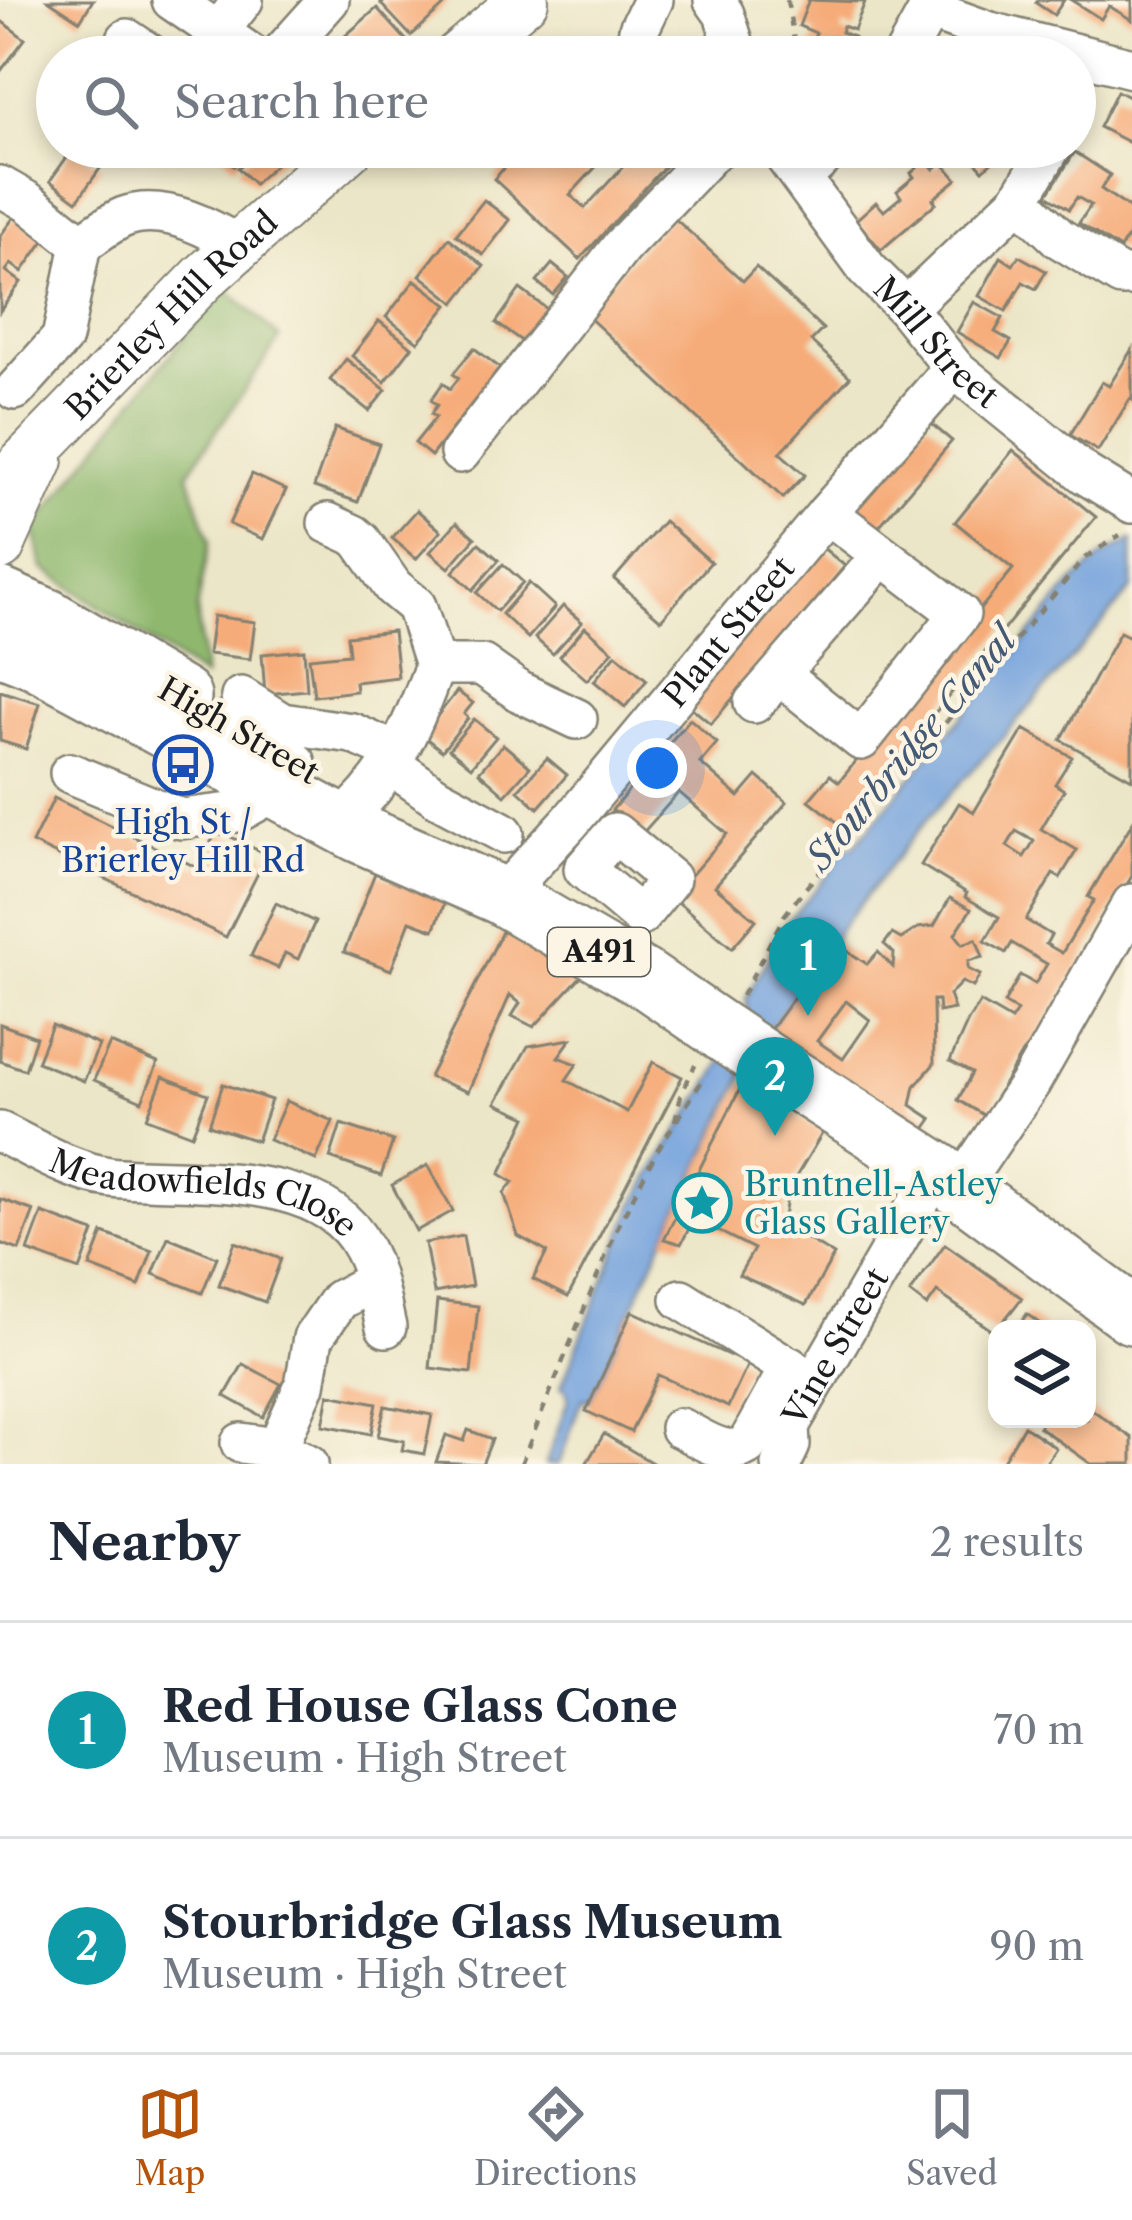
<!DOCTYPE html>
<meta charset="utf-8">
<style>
:root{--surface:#fff;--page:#f2f2f3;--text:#1f2937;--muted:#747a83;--line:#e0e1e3;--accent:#b45309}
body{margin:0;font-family:"Libre Caslon Text",serif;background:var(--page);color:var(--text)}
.controls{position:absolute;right:36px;bottom:36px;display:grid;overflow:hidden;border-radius:24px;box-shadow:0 6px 18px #0003}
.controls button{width:108px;height:108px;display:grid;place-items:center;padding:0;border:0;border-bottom:3px solid var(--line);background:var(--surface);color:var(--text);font:60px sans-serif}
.you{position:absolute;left:657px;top:768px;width:42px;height:42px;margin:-30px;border:9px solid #fff;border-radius:50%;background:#1a73e8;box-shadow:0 0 0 18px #1a73e833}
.badge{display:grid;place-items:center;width:78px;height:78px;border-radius:50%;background:var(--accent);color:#fff;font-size:39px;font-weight:700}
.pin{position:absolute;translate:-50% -99px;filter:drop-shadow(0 3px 6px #0008)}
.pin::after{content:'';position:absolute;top:63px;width:42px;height:36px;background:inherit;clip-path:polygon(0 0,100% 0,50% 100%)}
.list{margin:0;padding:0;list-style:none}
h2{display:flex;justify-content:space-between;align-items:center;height:156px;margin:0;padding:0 48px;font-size:51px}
h2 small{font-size:39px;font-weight:400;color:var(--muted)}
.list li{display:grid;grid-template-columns:78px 1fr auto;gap:36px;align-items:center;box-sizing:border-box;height:216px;padding:0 48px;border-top:3px solid var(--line)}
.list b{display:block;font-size:45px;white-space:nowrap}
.list p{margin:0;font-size:39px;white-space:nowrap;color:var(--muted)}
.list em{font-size:39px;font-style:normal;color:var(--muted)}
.icon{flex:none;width:66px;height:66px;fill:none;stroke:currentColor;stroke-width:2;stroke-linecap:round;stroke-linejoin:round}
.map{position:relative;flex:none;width:1132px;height:1464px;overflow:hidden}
.search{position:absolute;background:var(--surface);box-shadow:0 6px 18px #0003;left:36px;right:36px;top:36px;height:132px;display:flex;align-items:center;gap:30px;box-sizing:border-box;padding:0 42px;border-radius:66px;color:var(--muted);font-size:45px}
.sheet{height:588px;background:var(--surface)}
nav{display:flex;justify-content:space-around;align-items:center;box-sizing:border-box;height:168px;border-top:3px solid var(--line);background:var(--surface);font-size:33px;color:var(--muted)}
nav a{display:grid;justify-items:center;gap:6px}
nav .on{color:var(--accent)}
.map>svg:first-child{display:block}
</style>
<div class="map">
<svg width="1132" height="1464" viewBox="0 0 1132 1464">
<rect width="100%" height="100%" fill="#fcf5e5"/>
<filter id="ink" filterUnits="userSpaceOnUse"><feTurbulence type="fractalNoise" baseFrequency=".00833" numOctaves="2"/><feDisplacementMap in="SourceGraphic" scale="24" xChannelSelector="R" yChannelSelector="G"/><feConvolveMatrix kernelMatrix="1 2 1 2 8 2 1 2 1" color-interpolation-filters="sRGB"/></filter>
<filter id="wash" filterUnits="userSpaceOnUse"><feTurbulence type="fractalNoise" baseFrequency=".004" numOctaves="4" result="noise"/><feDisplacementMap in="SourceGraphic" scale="48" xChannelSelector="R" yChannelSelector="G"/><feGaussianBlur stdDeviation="2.7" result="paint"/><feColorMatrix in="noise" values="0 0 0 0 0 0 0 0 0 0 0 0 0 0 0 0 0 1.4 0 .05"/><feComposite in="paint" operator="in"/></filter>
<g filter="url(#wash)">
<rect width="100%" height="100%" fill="#ece6c8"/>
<!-- forest -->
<path fill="#8fb86e" stroke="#566a45" stroke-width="3" d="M 224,286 L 280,338 L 188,473 L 210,541 L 197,609 L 204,678 L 43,568 L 34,528 Z"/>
<!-- water -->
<path fill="#74a3dd" stroke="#48607c" stroke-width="3" d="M 1132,540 L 1132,589 L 1005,735 L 929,817 L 839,930 L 833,943 L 767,1034 L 744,1075 L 664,1239 L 590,1401 L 583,1399 L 579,1406 L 559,1464 L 546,1464 L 568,1400 L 567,1391 L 561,1387 L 633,1207 L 660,1160 L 714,1076 L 748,1017 L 746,998 L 787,922 L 830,873 L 841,849 L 854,846 L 1072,584 L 1104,555 Z"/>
<g id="blocks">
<!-- building -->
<g fill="#f6ac79" fill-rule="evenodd">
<path d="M 48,0 L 93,0 L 80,21 Z"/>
<path d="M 386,0 L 450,0 L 411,36 L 381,4 Z"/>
<path d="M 809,0 L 865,2 L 854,30 L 843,26 L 841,32 L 854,37 L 846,57 L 824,57 L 809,51 L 816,33 L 799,26 Z"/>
<path d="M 1038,0 L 1064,0 L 1054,15 L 1036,3 Z"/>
<path d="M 1071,0 L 1132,0 L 1132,20 L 1109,6 L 1101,19 Z"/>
<path d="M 377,8 L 406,40 L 387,57 L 321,57 Z"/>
<path d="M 0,20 L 25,39 L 0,72 Z"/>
<path d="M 1117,91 L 1132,99 L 1132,144 L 1099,127 Z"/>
<path d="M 74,147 L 101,167 L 77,201 L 50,181 Z"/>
<path d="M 217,147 L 254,147 L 234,166 Z"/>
<path d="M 261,147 L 287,147 L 290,151 L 254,184 L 238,168 Z"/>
<path d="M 545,147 L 614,147 L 570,195 L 585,208 L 641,147 L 673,147 L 678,152 L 580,259 L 494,179 L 518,153 L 530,164 Z"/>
<path d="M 987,147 L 994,147 L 1000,154 L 983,170 L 973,159 Z"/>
<path d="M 919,151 L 934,169 L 942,162 L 957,179 L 933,199 L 936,203 L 881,250 L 856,220 L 876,202 L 884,211 L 901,197 L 897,191 L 914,177 L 911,173 L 917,168 L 910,159 Z"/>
<path d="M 1075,152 L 1110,175 L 1101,189 L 1132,210 L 1132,230 L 1120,249 L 1079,223 L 1091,205 L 1077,197 L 1069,209 L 1047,195 Z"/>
<path d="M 484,200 L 510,220 L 483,255 L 456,235 Z"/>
<path d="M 671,215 L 743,281 L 756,267 L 823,329 L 811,341 L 850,377 L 780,453 L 805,475 L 783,498 L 582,311 Z"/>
<path d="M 14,217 L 45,239 L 22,272 L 11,264 L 6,271 L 21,282 L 0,311 L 0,236 Z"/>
<path d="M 449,238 L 484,266 L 455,303 L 420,275 Z"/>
<path d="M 1019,256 L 1046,271 L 1036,289 L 1023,282 L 1006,311 L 979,296 L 1001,257 L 1013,265 Z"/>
<path d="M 552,264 L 568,277 L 553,295 L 537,282 Z"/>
<path d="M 415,280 L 448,305 L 418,342 L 386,317 Z"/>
<path d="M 520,289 L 547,309 L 523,342 L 496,323 Z"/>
<path d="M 974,302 L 1003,318 L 995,332 L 1011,341 L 1001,358 L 957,332 Z"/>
<path d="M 379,321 L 412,347 L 385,382 L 352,356 Z"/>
<path d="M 474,348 L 500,368 L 431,456 L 415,443 L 436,417 L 431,414 L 437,405 L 431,400 L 443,383 L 450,389 L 459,378 L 453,374 Z"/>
<path d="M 1132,349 L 1132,400 L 1130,399 L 1098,451 L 1070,435 L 1102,382 L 1109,386 Z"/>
<path d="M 346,359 L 386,390 L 369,411 L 330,380 Z"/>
<path d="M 928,421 L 952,441 L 869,538 L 845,515 Z"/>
<path d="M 335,428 L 379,444 L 358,502 L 314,487 Z"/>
<path d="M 1013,450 L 1096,517 L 842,826 L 809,800 L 830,775 L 839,782 L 1013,569 L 955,522 Z"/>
<path d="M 252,474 L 286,490 L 263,539 L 229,524 Z"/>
<path d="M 417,510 L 441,531 L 416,559 L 392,538 Z"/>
<path d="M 664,521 L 711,562 L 661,620 L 614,579 Z"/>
<path d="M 457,522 L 475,538 L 449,568 L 430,552 Z"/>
<path d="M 479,543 L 499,560 L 473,590 L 453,572 Z"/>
<path d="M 822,547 L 845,566 L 711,724 L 687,704 Z"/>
<path d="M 503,564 L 523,582 L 497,611 L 477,593 Z"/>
<path d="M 529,583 L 555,607 L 528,638 L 502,614 Z"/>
<path d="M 563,606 L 582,622 L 553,654 L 535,638 Z"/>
<path d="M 213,616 L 255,622 L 250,659 L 208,654 Z"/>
<path d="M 585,627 L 613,651 L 587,680 L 560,656 Z"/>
<path d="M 393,631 L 398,677 L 355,682 L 356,691 L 314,696 L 309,658 L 349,654 L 347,636 Z"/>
<path d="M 1120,632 L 1132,638 L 1132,779 L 1061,740 Z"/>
<path d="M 304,650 L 307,690 L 265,694 L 262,654 Z"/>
<path d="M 616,654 L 647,680 L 625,707 L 594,681 Z"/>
<path d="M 0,691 L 40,703 L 26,749 L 0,741 Z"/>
<path d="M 457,691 L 473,703 L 464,714 L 468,718 L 442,751 L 422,735 Z"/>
<path d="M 474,719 L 496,737 L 471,767 L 449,749 Z"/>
<path d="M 690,719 L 717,743 L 700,763 L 739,797 L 757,776 L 787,802 L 715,886 L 756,920 L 732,948 L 672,897 L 727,834 L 679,792 L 641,835 L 612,810 Z"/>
<path d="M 1024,729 L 1072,757 L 1055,784 L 1064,790 L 1041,829 L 1077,850 L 1060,878 L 1053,874 L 1026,920 L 1051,935 L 1046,944 L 1062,953 L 1094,900 L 1088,897 L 1132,823 L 1132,876 L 1037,1036 L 1022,1053 L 985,1116 L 958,1100 L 972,1073 L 950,1061 L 968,1021 L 980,1002 L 1011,1020 L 1017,1011 L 1004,1003 L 1020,975 L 1035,984 L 1047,964 L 1012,943 L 1006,953 L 985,941 L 999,917 L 965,897 L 967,893 L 921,865 L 959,803 L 974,812 ZM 1016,831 L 1034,841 L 1024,857 L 1007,846 Z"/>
<path d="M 503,744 L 530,767 L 505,795 L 479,772 Z"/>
<path d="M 547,758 L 567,775 L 538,808 L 518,790 Z"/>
<path d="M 54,798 L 198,868 L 217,830 L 267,855 L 226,937 L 32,843 Z"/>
<path d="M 375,873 L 403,884 L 451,887 L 434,930 L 410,921 L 391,970 L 344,952 Z"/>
<path d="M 950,898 L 971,909 L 955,934 L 963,944 L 976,939 L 983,957 L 968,961 L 968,969 L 980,975 L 973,987 L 962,982 L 949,995 L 954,1009 L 939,1012 L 938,1000 L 933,1000 L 934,1064 L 915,1086 L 911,1105 L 932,1119 L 918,1139 L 767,1034 L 834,942 L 867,964 L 878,952 L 893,967 L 894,953 L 884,944 L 892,934 L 901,939 L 918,928 L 934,926 ZM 846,1001 L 870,1020 L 843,1059 L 817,1041 Z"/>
<path d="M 276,903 L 315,922 L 298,959 L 285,953 L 278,968 L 251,956 Z"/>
<path d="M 505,926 L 583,974 L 534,1027 L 512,1016 L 520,1003 L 510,995 L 468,1092 L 429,1077 Z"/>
<path d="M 0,1024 L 36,1037 L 25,1070 L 0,1061 Z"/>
<path d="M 52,1025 L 99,1045 L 84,1081 L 37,1062 Z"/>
<path d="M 571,1039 L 558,1057 L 577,1064 L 566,1080 L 627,1112 L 653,1062 L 682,1077 L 568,1297 L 533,1279 L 547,1252 L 518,1236 L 504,1193 L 513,1182 L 500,1174 L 527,1117 L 496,1103 L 528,1046 Z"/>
<path d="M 110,1043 L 158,1063 L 142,1101 L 94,1080 Z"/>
<path d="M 163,1077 L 208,1094 L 192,1135 L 147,1118 Z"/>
<path d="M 743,1083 L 823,1132 L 788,1190 L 783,1224 L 834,1255 L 806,1305 L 739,1275 L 754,1249 L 694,1219 L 681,1244 L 664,1239 Z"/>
<path d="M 223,1084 L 271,1100 L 257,1141 L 209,1125 Z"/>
<path d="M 286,1101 L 333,1121 L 316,1160 L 269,1140 Z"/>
<path d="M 341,1124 L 393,1141 L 381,1176 L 330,1158 Z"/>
<path d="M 428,1165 L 453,1211 L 416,1231 L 392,1185 Z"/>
<path d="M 0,1199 L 34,1211 L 19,1250 L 0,1243 Z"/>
<path d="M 42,1213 L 94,1232 L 80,1270 L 28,1251 Z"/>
<path d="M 103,1233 L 152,1251 L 139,1286 L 90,1267 Z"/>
<path d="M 463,1236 L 472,1286 L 434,1293 L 425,1243 Z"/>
<path d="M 168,1237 L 217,1257 L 202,1293 L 153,1274 Z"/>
<path d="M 235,1242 L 281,1259 L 265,1302 L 219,1285 Z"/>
<path d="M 945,1244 L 1022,1298 L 997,1329 L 997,1334 L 937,1292 L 927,1306 L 910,1293 Z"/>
<path d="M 437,1301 L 478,1306 L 471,1373 L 430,1368 Z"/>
<path d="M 632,1311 L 748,1364 L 728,1407 L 658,1375 L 631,1432 L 586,1411 Z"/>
<path d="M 1027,1314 L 1047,1329 L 1016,1329 Z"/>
<path d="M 243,1364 L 281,1384 L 263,1417 L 225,1396 Z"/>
<path d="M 329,1394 L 377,1403 L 371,1434 L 323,1425 Z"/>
<path d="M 385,1406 L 432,1415 L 424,1454 L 402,1450 L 404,1441 L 378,1436 Z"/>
<path d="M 1087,1406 L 1132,1438 L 1132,1464 L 1091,1464 L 1039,1427 L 1044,1419 L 1087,1419 Z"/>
<path d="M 1024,1426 L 1056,1448 L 1045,1464 L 1001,1464 Z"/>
<path d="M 468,1430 L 492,1439 L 482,1464 L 436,1462 L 446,1435 L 464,1441 Z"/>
<path d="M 604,1434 L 654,1464 L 586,1464 Z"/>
</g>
</g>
</g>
<g filter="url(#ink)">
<use href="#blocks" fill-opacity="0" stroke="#848172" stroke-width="3"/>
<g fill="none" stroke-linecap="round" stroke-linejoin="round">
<!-- minor casing -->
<g stroke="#848172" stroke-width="44">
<g id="minor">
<path d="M 172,0 L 255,57"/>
<path d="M 714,0 L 724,14 L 738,57"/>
<path d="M 929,10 L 990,32 L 1132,68"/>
<path d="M 218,32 L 243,0"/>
<path d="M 127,39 L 154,57"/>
<path d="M 278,57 L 329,0"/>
<path d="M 635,57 L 639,29 L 653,0"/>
<path d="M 903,57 L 929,10 L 928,0"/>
<path id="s1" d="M 778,147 L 867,269 L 906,308 L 954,368 L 1085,474 L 1132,503"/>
<path d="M 815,165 L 833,147"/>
<path d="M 0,186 L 28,202 L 81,244 C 95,235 109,223 124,217 C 161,203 207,226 237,245"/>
<path d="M 1019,200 L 1059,238 L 1121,276 L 1132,276"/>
<path d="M 906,308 L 1019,200 L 1051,147"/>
<path d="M 15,390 L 62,338 L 81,244"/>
<path d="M 460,453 L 622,246 L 717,147"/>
<path d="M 328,523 L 354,535 L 361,541 L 393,587 L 416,606 L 435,665 L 482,665 L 520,692 L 577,719"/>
<path d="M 780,675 L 861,740 L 960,614 L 827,513"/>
<path d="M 241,697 L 282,723 L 352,733 L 397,753"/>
<path d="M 754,703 L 881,557"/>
<path d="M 225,722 L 237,746 L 265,764 L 266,768"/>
<path d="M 390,764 L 437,797 L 504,833"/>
<path d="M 70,773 L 181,819 L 238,812 L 258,801 L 268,785 L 296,763"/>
<path d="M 338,823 C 390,781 413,726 435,665"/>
<path d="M 615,833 L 670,879 L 640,916 L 584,869 Z"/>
<path id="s2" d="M 502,896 L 570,822 L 827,513 L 954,368"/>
<path id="s3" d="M 0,1132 C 35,1149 71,1172 110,1177 C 185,1185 323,1167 363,1248 C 376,1272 380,1301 386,1327"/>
<path d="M 960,1187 L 1031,1082 L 1132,904"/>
<path d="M 681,1299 L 809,1380"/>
<path d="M 680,1428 C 701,1438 725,1458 747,1445 L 790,1367"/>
<path d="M 241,1443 L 277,1448 L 308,1464"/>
<path d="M 277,1448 L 305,1385 L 313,1338 L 339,1300 L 375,1281"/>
<path id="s4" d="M 781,1464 L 790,1445 L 789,1426 L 937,1171"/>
</g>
</g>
<!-- major casing -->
<g stroke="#848172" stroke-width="52">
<g id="major">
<path d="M 457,57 L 524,0"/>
<path id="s5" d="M 0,487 L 204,277 L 350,147"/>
<path d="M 0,546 L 39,460"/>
</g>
</g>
<!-- highway casing -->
<g stroke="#848172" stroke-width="62">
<g id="highway">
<path d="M 0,597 L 48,618 L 182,697"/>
<path d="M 0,646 L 36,660 L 358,833 L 502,896 L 648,981 L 724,1033"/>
<path d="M 773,1066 L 937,1171 L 1132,1315"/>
</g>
</g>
<!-- path -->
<g stroke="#848172" stroke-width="4.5" stroke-dasharray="9 9" stroke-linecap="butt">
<path d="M 787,0 L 797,57"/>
<path d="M 742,996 L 784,916 L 804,890 L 1085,558 L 1120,535"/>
<path d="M 675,1121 L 681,1095 L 695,1065"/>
<path d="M 521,1464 L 618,1226 L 658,1149 L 706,1075"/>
</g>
<!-- minor -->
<use href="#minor" stroke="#fff" stroke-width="39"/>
<!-- major -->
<use href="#major" stroke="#fff" stroke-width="48"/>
<!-- highway -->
<use href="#highway" stroke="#fff" stroke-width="57"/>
<!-- highway-bridge casing -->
<g stroke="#848172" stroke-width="62" stroke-linecap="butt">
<path id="highway-bridge" d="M 724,1033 L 773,1066"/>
</g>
<!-- highway-bridge -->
<use href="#highway-bridge" stroke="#fff" stroke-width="57"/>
</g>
</g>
<!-- icons -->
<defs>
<g id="bus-ring" transform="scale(3)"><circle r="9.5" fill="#fcf5e5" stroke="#1a4fb4" stroke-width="1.5"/><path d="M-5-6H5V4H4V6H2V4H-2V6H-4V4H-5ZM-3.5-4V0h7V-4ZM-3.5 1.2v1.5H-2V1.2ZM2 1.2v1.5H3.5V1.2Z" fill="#1a4fb4"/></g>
<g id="sight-ring" transform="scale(3)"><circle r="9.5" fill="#fcf5e5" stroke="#0f9aa8" stroke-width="1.5"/><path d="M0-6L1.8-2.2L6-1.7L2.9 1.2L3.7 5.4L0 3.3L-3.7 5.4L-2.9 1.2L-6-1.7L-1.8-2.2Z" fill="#0f9aa8"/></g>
</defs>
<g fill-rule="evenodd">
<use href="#bus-ring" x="183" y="765"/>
<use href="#sight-ring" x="702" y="1203"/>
</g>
<g text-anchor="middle" stroke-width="9" stroke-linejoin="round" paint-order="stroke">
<!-- shield labels -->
<rect fill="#fcf5e5" stroke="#5f5d58" stroke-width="3" x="548" y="928" width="102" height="48" rx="9"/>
<g font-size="30" font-weight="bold" fill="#1c1c1c">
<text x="599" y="962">A491</text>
</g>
<!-- street labels -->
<g font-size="33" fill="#1c1c1c" stroke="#fcf5e5">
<text dy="12" stroke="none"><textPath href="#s5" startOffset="243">Brierley Hill Road</textPath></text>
<text dy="12" stroke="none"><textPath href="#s1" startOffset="252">Mill Street</textPath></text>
<text dy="12" stroke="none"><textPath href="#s2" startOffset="348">Plant Street</textPath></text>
<text transform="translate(239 730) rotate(30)" y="12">High Street</text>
<text dy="12" stroke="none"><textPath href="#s3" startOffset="216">Meadowfields Close</textPath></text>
<text dy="12" stroke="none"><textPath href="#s4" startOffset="132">Vine Street</textPath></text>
</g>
<!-- transit labels -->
<g font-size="33" fill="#164399" stroke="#fcf5e5">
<text x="183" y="834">High St /<tspan x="183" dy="38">Brierley Hill Rd</tspan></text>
</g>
<!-- culture labels -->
<g font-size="33" fill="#0d838f" stroke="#fcf5e5" text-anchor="start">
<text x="744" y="1196">Bruntnell-Astley<tspan x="744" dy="38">Glass Gallery</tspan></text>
</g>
<!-- water labels -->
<g font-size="36" font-style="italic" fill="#445973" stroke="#fcf5e5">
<text transform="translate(911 748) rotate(-50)" y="13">Stourbridge Canal</text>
</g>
</g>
</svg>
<div class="controls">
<button><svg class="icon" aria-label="layers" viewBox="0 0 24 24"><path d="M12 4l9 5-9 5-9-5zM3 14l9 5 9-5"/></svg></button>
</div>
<div class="you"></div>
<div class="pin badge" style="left:808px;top:1016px;background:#0f9aa8">1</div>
<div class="pin badge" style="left:775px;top:1136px;background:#0f9aa8">2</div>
<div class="search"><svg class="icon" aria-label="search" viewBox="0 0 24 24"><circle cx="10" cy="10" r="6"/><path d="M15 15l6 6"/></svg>Search here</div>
</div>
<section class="sheet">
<h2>Nearby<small>2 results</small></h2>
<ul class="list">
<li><span class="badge" style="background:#0f9aa8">1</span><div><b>Red House Glass Cone</b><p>Museum · High Street</p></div><em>70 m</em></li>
<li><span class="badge" style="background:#0f9aa8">2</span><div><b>Stourbridge Glass Museum</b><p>Museum · High Street</p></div><em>90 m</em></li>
</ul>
</section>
<nav>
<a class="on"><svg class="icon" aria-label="map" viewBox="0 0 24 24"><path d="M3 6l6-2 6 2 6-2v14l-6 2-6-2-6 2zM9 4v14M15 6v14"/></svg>Map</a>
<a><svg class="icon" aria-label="directions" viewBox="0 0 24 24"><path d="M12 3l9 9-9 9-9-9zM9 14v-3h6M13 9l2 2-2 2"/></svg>Directions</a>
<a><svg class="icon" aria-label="saved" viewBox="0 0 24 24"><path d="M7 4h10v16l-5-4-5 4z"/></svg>Saved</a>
</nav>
